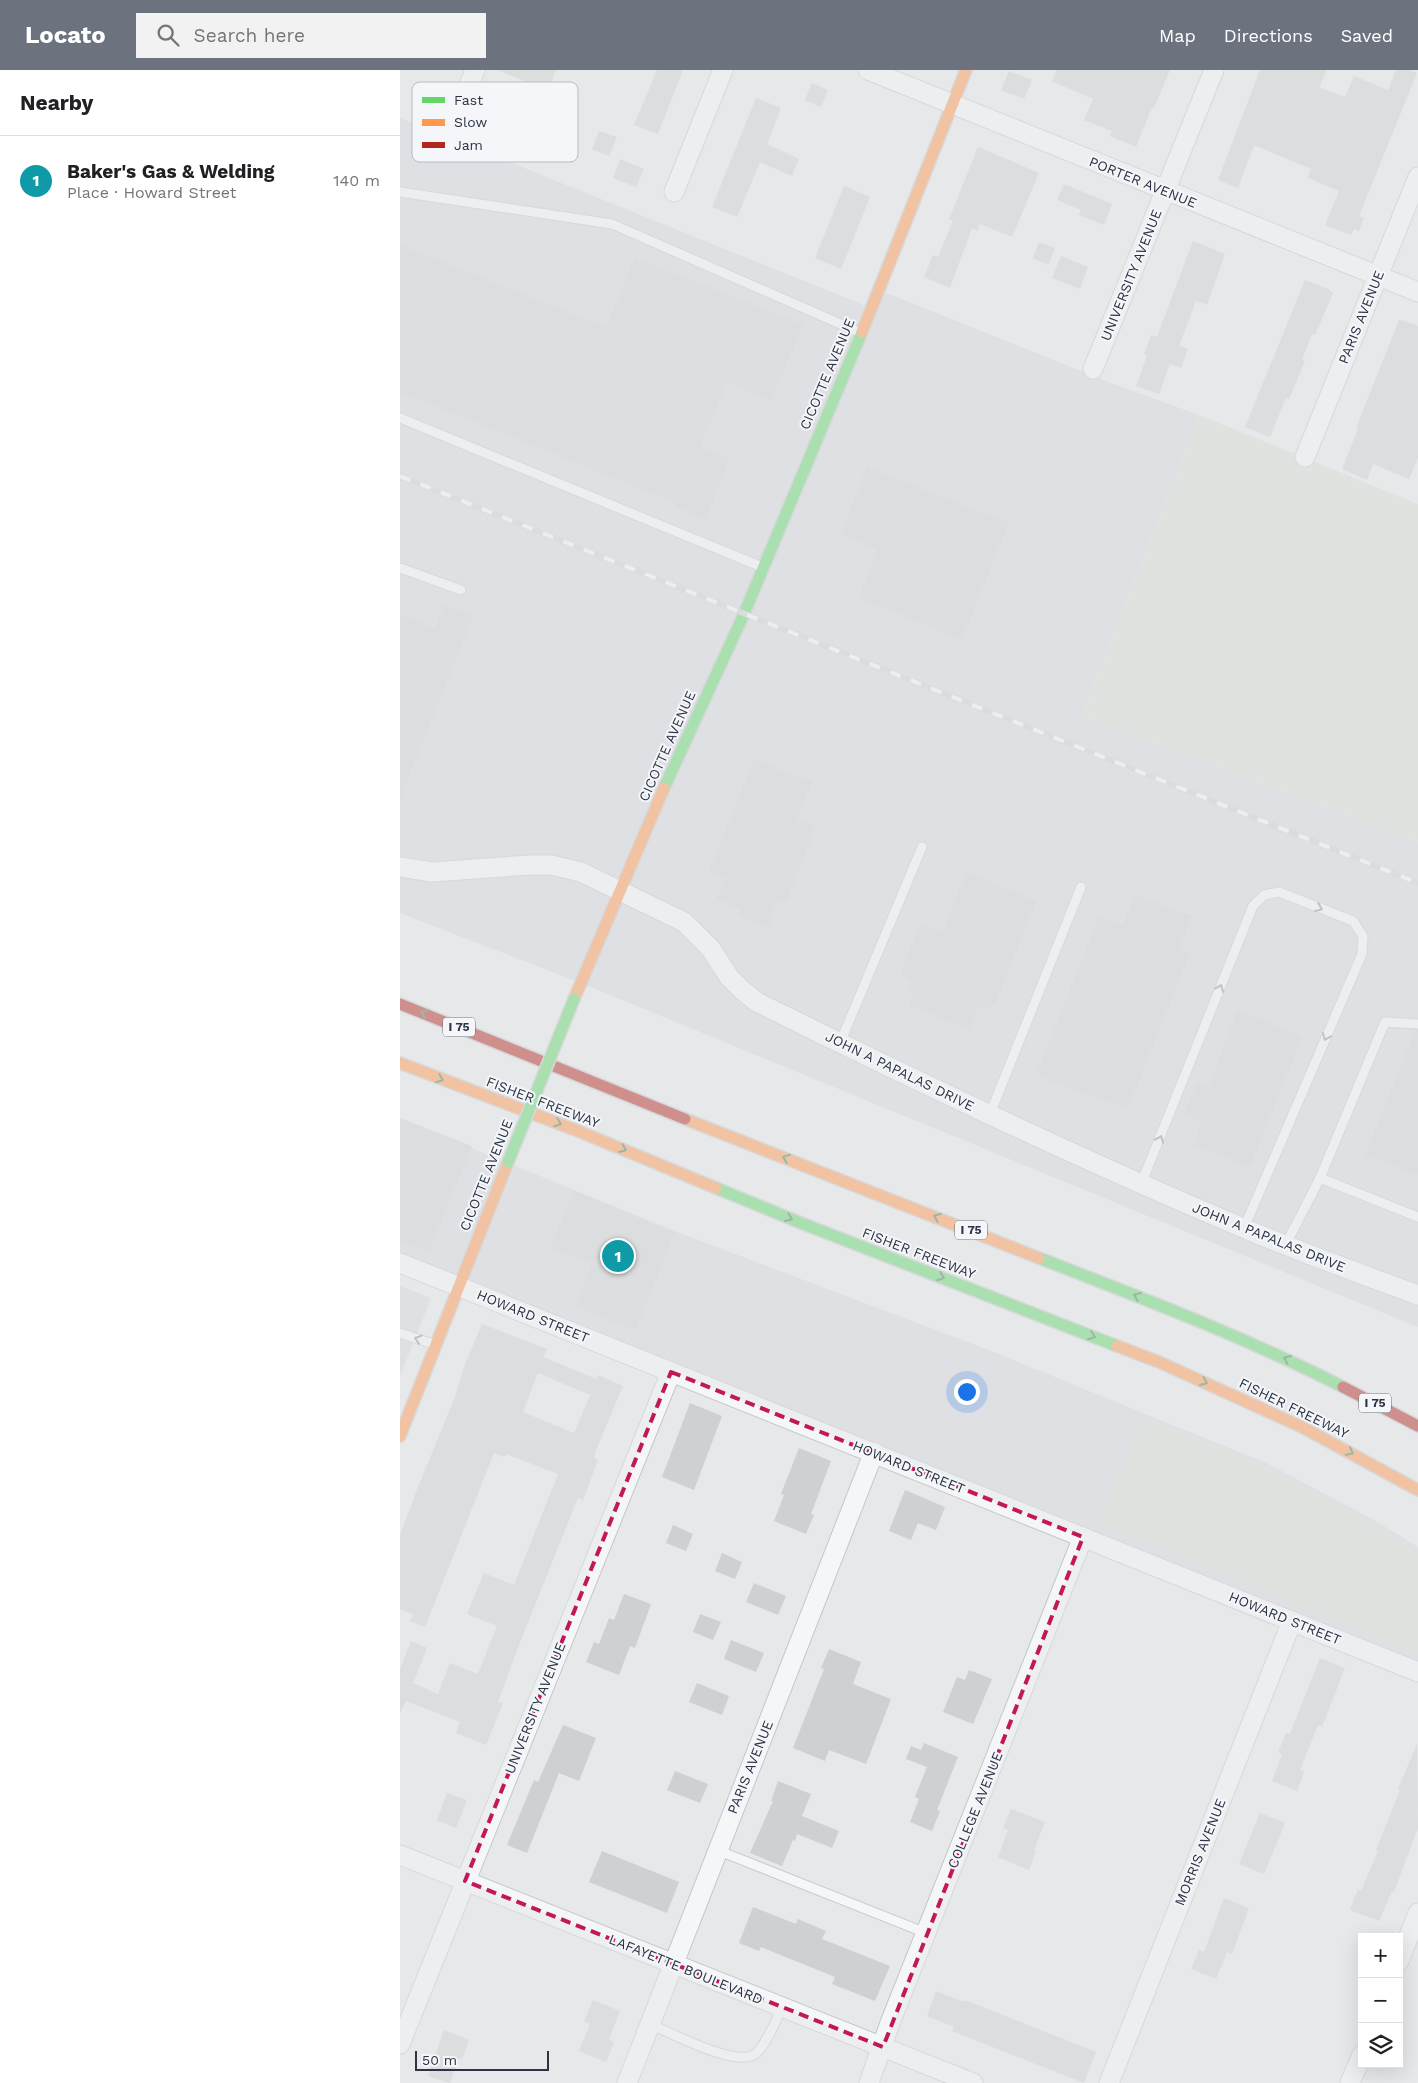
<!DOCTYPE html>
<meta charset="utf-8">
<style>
:root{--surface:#fff;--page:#f2f2f2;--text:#202124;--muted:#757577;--line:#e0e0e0;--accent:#6c737f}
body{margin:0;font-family:"Work Sans",sans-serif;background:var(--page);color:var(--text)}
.controls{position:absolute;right:15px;bottom:15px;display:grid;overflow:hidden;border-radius:0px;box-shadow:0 5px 20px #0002}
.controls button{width:45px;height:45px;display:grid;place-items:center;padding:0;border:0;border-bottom:1px solid var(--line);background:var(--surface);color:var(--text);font:25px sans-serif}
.scale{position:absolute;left:15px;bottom:12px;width:134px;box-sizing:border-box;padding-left:5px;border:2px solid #2b3445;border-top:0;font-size:14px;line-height:18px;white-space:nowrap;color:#2b3445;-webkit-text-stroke:4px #f4f6f9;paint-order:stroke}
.you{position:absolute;left:566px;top:1321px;width:18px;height:18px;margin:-12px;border:4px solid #fff;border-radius:50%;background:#1a73e8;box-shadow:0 0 0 8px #1a73e833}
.badge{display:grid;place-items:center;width:32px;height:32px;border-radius:50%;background:var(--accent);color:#fff;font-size:16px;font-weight:700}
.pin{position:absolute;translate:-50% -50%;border:2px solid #fff;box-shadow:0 1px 5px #0006}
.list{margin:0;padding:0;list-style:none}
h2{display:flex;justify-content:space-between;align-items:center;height:65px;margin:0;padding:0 20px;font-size:21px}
h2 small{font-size:16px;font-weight:400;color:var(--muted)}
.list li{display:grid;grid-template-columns:32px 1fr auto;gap:15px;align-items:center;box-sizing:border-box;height:90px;padding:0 20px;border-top:1px solid var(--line)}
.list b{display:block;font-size:19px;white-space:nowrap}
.list p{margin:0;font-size:16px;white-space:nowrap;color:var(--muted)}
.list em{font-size:16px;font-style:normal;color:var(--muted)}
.icon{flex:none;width:28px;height:28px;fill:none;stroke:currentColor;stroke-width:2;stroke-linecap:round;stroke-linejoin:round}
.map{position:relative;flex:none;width:1018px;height:2013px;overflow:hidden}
header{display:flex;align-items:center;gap:30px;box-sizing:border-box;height:70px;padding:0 25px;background:var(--accent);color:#fff}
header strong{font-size:24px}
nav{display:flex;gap:28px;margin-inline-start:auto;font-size:18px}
.search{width:350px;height:45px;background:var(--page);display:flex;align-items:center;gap:12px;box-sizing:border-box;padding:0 18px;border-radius:0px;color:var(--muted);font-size:19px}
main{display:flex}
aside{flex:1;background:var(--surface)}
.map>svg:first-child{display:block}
</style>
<header>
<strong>Locato</strong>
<div class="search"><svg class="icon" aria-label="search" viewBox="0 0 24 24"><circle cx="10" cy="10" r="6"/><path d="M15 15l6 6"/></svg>Search here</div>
<nav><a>Map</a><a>Directions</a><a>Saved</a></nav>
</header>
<main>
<aside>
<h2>Nearby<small></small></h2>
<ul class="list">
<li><span class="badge" style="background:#0f9aa8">1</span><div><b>Baker's Gas &amp; Welding</b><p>Place · Howard Street</p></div><em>140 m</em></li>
</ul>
</aside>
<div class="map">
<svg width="1018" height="2013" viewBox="0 0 1018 2013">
<rect width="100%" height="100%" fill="#e6e8ea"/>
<!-- built -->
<g fill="#d4d7dd">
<path d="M 0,48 L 471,238 L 479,220 L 708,312 L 799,345 L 681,646 L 1018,773 L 1018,1257 L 181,913 L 0,843 Z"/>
<path d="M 0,1049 L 277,1162 L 591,1281 L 866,1393 L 974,1450 L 1018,1477 L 1018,1602 L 0,1193 Z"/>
<path d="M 0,1216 L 31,1228 L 0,1306 Z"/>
</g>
<!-- green -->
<g fill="#d6ded6">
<path d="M 799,345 L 1018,434 L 1018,773 L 681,646 Z"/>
<path d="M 744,1347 L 865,1396 L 977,1456 L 1018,1483 L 1018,1584 L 697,1452 Z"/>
</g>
<!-- building -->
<g fill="#ced0d3" fill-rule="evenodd">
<path d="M 98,0 L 156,0 L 148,21 Z"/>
<path d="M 257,0 L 283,0 L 258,64 L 234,55 Z"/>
<path d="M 657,0 L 770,0 L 754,38 L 752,37 L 736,77 L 710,66 L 712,61 L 684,50 L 693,29 L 652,11 Z"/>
<path d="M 860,0 L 927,0 L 919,17 L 945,27 L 954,6 L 988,20 L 996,0 L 1009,0 L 1017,3 L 959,146 L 964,148 L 959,161 L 954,159 L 951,165 L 925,155 L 939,121 L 908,108 L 911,99 L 854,75 L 838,118 L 818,110 Z"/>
<path d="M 609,1 L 632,10 L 624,29 L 601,20 Z"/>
<path d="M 412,13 L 428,20 L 421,37 L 405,30 Z"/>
<path d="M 161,27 L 179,34 L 160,80 L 143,73 Z"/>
<path d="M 356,28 L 381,38 L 367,74 L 399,89 L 392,106 L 360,92 L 337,147 L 312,137 Z"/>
<path d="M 199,61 L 217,67 L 209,86 L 192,79 Z"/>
<path d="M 578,77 L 639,103 L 612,167 L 580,154 L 578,161 L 572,158 L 550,218 L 524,207 L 533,185 L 538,187 L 553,151 L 549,149 Z"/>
<path d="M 220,89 L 244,99 L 236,117 L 213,108 Z"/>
<path d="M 664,114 L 712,134 L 704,155 L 679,145 L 681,140 L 657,130 Z"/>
<path d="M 444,116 L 470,127 L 441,199 L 415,188 Z"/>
<path d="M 793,171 L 825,184 L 807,235 L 796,231 L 779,276 L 788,279 L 781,298 L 770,294 L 759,324 L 736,316 L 747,286 L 744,284 L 751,265 L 757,267 Z"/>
<path d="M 639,172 L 655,178 L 648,195 L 633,188 Z"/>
<path d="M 0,175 L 206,257 L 235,188 L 403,255 L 371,331 L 327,312 L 300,377 L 330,389 L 305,450 L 275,437 L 276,433 L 0,322 Z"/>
<path d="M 661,186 L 688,197 L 680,219 L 652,208 Z"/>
<path d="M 905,210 L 930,220 L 930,221 L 933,223 L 915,265 L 912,264 L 902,290 L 905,291 L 889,329 L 886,328 L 870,367 L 845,357 Z"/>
<path d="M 999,250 L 1003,251 L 1003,250 L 1018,256 L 1018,388 L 1009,409 L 973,394 L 967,410 L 942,399 L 958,359 L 956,358 Z"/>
<path d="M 467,397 L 609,453 L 562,570 L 459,528 L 478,479 L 440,465 Z"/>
<path d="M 44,535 L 73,546 L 0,728 L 0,544 L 35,558 Z"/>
<path d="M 354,689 L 412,712 L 397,749 L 416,756 L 386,832 L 378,830 L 368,857 L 339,846 L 342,839 L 317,829 L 325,809 L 308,803 Z"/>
<path d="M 566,802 L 637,831 L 595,934 L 586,939 L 579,936 L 569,960 L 509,935 L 515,921 L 508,918 L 511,909 L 500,905 L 520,854 L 542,863 Z"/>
<path d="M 735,825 L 792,846 L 779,879 L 790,883 L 728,1039 L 640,1007 L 638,1001 L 699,847 L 723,856 Z"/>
<path d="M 838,940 L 903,966 L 850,1097 L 794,1075 L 802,1052 L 784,1045 L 797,1012 L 808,1017 Z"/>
<path d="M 1016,960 L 1018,960 L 1018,1105 L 965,1085 Z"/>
<path d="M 0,1048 L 72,1076 L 29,1182 L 0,1171 Z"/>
<path d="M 174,1121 L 275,1163 L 235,1260 L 175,1236 L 192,1194 L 150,1177 Z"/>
<path d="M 82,1254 L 147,1279 L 143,1287 L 196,1309 L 198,1305 L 223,1316 L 196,1380 L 194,1388 L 198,1390 L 183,1430 L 178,1428 L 117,1580 L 98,1632 L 103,1633 L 86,1675 L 56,1663 L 60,1652 L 6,1631 L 0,1643 L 0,1599 L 11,1571 L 27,1578 L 13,1613 L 38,1624 L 50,1593 L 78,1604 L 97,1556 L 67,1544 L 84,1503 L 114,1515 L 158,1404 L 106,1384 L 104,1387 L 94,1383 L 25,1557 L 10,1551 L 13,1544 L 0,1539 L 0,1465 L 16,1422 L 55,1327 L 64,1297 ZM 138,1303 L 190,1325 L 174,1363 L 123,1342 Z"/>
<path d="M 290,1333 L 322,1346 L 294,1420 L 262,1407 Z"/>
<path d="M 399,1378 L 431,1391 L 411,1444 L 414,1445 L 406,1464 L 374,1451 L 384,1425 L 381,1424 Z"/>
<path d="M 505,1420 L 545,1437 L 536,1460 L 518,1453 L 511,1470 L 489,1461 Z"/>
<path d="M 273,1455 L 293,1464 L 286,1481 L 266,1473 Z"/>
<path d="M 322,1483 L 342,1492 L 335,1509 L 315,1501 Z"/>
<path d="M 354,1513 L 386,1526 L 378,1545 L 346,1532 Z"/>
<path d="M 224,1524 L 251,1534 L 235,1578 L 230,1576 L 219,1605 L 186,1592 L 194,1572 L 199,1574 L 209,1548 L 214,1550 Z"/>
<path d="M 300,1544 L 321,1552 L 313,1570 L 293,1562 Z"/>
<path d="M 331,1570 L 364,1583 L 356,1602 L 324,1589 Z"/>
<path d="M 429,1579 L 461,1592 L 453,1614 L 491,1629 L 466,1694 L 429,1680 L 425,1691 L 393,1678 L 424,1599 L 421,1598 Z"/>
<path d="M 920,1588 L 945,1598 L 922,1657 L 918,1655 L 900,1700 L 904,1702 L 897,1721 L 872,1711 L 882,1684 L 878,1682 L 886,1663 L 890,1664 Z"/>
<path d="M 569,1600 L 592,1609 L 573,1654 L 543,1642 L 557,1607 L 565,1610 Z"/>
<path d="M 297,1613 L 329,1626 L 322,1645 L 289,1632 Z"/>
<path d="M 163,1655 L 196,1668 L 179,1711 L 159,1703 L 127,1783 L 107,1775 L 134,1710 L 138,1712 Z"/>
<path d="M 524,1673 L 558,1687 L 537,1740 L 540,1741 L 532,1761 L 510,1752 L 519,1729 L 515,1727 L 527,1697 L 506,1689 L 511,1676 L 521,1680 Z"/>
<path d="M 1017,1674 L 1018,1758 L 994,1822 L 992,1821 L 979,1851 L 950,1840 L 958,1819 L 961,1821 L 978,1781 L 976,1780 L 1000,1720 L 998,1719 Z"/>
<path d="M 275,1701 L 308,1714 L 300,1733 L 267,1720 Z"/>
<path d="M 378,1711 L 411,1724 L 402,1746 L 439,1761 L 432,1778 L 397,1764 L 395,1771 L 393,1770 L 382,1796 L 350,1783 L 373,1731 L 371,1731 Z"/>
<path d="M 47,1723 L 67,1730 L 56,1758 L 37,1750 Z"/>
<path d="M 611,1739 L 645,1752 L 634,1780 L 636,1781 L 629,1800 L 598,1787 L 608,1760 L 603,1758 Z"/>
<path d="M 860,1743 L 885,1753 L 864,1804 L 839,1794 Z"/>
<path d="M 202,1781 L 279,1812 L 267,1843 L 189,1812 Z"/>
<path d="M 824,1828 L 849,1838 L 832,1884 L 827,1882 L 816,1909 L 791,1899 L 799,1880 L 804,1882 Z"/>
<path d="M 353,1837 L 396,1854 L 398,1849 L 426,1861 L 422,1869 L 490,1896 L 475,1931 L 432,1914 L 435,1907 L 361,1877 L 359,1881 L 339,1873 Z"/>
<path d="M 536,1921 L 564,1932 L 565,1930 L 696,1982 L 684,2013 L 552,1961 L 554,1957 L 527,1946 Z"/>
<path d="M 193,1930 L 220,1941 L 209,1969 L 214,1972 L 206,1992 L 179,1981 L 190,1954 L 184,1951 Z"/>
<path d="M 44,1960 L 69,1970 L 62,1989 L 59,1988 L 50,2013 L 28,2006 Z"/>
</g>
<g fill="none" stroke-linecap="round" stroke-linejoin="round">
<!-- lane casing -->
<g stroke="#c4c6c8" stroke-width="11">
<g id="lane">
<path d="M 0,122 L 212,154 L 461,263"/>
<path d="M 0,348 L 362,497"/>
<path d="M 0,498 L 61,520"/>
<path d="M 440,973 L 522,777"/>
<path d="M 590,1044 L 681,817"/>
<path d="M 920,1108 L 1018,1147"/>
<path d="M 741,1114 L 853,836 L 864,825 L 879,822 L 953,851 L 963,866 L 962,884 L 844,1158"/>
<path d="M 886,1174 L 920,1108 L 985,952 L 1018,954"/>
<path d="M 0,1263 L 33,1274"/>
<path d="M 317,1780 L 526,1863"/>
<path d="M 250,1954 C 271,1963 337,1998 355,1984 C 366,1976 376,1950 382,1937"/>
</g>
</g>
<!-- street casing -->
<g stroke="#c4c6c8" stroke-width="21">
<g id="street">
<path d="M 468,0 L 1018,222"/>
<path d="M 57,45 L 75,0"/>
<path d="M 274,122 L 323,0"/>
<path d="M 693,299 L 814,0"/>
<path d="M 905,387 L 1018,107"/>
<path d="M 0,797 L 32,802 L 130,795 L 151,795 L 181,802 L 284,852 L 311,879 L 329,907 L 343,921 L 357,932 C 516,1011 677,1088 841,1157 C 899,1182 959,1203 1018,1225"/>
<path d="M 0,1193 L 1018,1602"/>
<path d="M 0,1785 L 573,2013"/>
<path d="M 999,1891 L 1018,1843"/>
<path d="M 0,1974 L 271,1302"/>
<path d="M 227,2013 L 474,1382"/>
<path d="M 469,2013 L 490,1953 L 683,1467"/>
<path d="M 709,2013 L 892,1551"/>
<path d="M 950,2013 L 962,1985"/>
</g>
</g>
<!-- fast casing -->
<g stroke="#c4c6c8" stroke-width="14">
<g id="fast">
<path d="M 264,718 L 344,544 L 462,262"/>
<path d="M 316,1118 L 401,1153 L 717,1276"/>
<path d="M 639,1188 C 742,1228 845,1267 943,1317"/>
</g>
</g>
<!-- slow casing -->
<g stroke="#c4c6c8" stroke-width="14">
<g id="slow">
<path d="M 462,262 L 566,0"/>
<path d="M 174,929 L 264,718"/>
<path d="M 0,993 L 178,1061 L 316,1118"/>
<path d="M 285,1049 L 639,1188"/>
<path d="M 717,1276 L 759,1292 L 902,1357 L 1018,1420"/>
<path d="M 0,1366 L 108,1092"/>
</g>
</g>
<!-- jam casing -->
<g stroke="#c4c6c8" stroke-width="14">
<g id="jam">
<path d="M 0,934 L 285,1049"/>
<path d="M 943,1317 L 1018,1356"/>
</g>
</g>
<!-- lane -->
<use href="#lane" stroke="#f5f6f7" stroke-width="9"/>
<!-- street -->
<use href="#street" stroke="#f5f6f7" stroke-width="19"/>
<!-- fast -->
<use href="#fast" stroke="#63d668" stroke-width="11"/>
<!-- slow -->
<use href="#slow" stroke="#ff974d" stroke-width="11"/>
<!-- jam -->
<use href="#jam" stroke="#b3261e" stroke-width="11"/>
<!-- rail casing -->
<g stroke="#cecfd2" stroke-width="5.5">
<path id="rail" d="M 0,406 L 1018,813"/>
</g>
<!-- rail -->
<use href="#rail" stroke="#f4f6f9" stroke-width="4" stroke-dasharray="11" stroke-linecap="butt"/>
<!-- fast-bridge casing -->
<g stroke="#c4c6c8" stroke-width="14" stroke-linecap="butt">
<path id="fast-bridge" d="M 108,1092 L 174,929"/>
</g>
<!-- fast-bridge -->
<use href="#fast-bridge" stroke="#63d668" stroke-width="11"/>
</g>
<!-- one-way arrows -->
<defs><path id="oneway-chevron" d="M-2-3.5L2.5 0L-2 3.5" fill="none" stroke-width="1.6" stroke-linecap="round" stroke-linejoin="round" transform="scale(1.25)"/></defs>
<g stroke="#90959e">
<use href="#oneway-chevron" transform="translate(919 838) rotate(22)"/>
<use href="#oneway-chevron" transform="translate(820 918) rotate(-68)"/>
<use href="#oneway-chevron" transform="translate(926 967) rotate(113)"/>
<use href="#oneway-chevron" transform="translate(760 1069) rotate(-68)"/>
<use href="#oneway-chevron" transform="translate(18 1269) rotate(-162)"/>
</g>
<g stroke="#447d55">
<use href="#oneway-chevron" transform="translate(24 943) rotate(-158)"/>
<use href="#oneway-chevron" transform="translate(40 1009) rotate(22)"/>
<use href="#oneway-chevron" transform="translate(158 1053) rotate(20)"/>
<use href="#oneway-chevron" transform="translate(223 1079) rotate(23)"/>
<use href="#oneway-chevron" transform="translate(386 1088) rotate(-159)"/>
<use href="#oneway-chevron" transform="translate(537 1147) rotate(-158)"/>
<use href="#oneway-chevron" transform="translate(389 1148) rotate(23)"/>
<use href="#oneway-chevron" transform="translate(541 1207) rotate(21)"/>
<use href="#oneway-chevron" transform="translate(737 1226) rotate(-158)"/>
<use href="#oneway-chevron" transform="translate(692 1266) rotate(21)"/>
<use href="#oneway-chevron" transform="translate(887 1289) rotate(-156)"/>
<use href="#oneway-chevron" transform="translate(804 1312) rotate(24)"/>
<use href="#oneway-chevron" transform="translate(950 1382) rotate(28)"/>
</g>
<!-- marked area -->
<path d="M0 0H1018V2013H0ZM 271,1302 L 683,1467 L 483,1977 L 65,1811 Z" fill="#e6e8ea" fill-opacity=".55" fill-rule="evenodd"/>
<path fill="none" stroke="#c2185b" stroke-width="4" stroke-dasharray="10 6" stroke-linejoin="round" d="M 271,1302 L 683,1467 L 483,1977 L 65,1811 Z"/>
<g text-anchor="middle" stroke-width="4" stroke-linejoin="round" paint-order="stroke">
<!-- shield labels -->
<g fill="#f4f6f9" stroke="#676e7b" stroke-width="1">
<rect x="43" y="947.5" width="32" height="19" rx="4"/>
<rect x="555" y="1150.5" width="32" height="19" rx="4"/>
<rect x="959" y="1323.5" width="32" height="19" rx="4"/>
</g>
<g font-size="12" font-weight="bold" fill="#2b3445">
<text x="59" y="961">I 75</text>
<text x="571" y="1164">I 75</text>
<text x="975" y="1337">I 75</text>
</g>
<!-- street labels -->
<g font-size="14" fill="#2b3445" stroke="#f4f6f9">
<text transform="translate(743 112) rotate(22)" y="5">PORTER AVENUE</text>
<text transform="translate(731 205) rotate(-68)" y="5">UNIVERSITY AVENUE</text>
<text transform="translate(961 247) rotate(-68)" y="5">PARIS AVENUE</text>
<text transform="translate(427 304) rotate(-67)" y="5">CICOTTE AVENUE</text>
<text transform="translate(267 676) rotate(-66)" y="5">CICOTTE AVENUE</text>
<text transform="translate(500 1001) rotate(26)" y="5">JOHN A PAPALAS DRIVE</text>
<text transform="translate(143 1032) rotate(21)" y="5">FISHER FREEWAY</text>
<text transform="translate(86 1105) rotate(-68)" y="5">CICOTTE AVENUE</text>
<text transform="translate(869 1167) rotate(22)" y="5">JOHN A PAPALAS DRIVE</text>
<text transform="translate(519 1183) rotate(21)" y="5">FISHER FREEWAY</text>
<text transform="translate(133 1246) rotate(22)" y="5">HOWARD STREET</text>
<text transform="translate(894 1338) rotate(26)" y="5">FISHER FREEWAY</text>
<text transform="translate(509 1397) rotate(22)" y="5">HOWARD STREET</text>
<text transform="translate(885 1548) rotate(22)" y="5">HOWARD STREET</text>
<text transform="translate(135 1638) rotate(-68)" y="5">UNIVERSITY AVENUE</text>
<text transform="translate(350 1697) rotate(-68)" y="5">PARIS AVENUE</text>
<text transform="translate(575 1740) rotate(-68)" y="5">COLLEGE AVENUE</text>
<text transform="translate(800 1782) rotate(-68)" y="5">MORRIS AVENUE</text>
<text transform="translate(286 1899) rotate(22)" y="5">LAFAYETTE BOULEVARD</text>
</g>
</g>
<!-- legend -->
<rect x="12" y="12" width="166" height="80" rx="8" fill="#f4f6f9" stroke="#b8bcc3" stroke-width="1"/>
<rect x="22" y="27" width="23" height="6" fill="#63d668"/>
<rect x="22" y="49" width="23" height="7" fill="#ff974d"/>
<rect x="22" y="72" width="23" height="6" fill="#b3261e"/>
<g font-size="14" fill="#2b3445">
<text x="54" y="35">Fast</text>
<text x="54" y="57">Slow</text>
<text x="54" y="80">Jam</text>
</g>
</svg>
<div class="controls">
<button>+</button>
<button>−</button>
<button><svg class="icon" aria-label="layers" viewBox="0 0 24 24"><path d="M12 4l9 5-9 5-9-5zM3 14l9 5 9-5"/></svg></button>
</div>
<div class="scale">50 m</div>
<div class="you"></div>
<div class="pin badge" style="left:218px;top:1186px;background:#0f9aa8">1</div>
</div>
</main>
